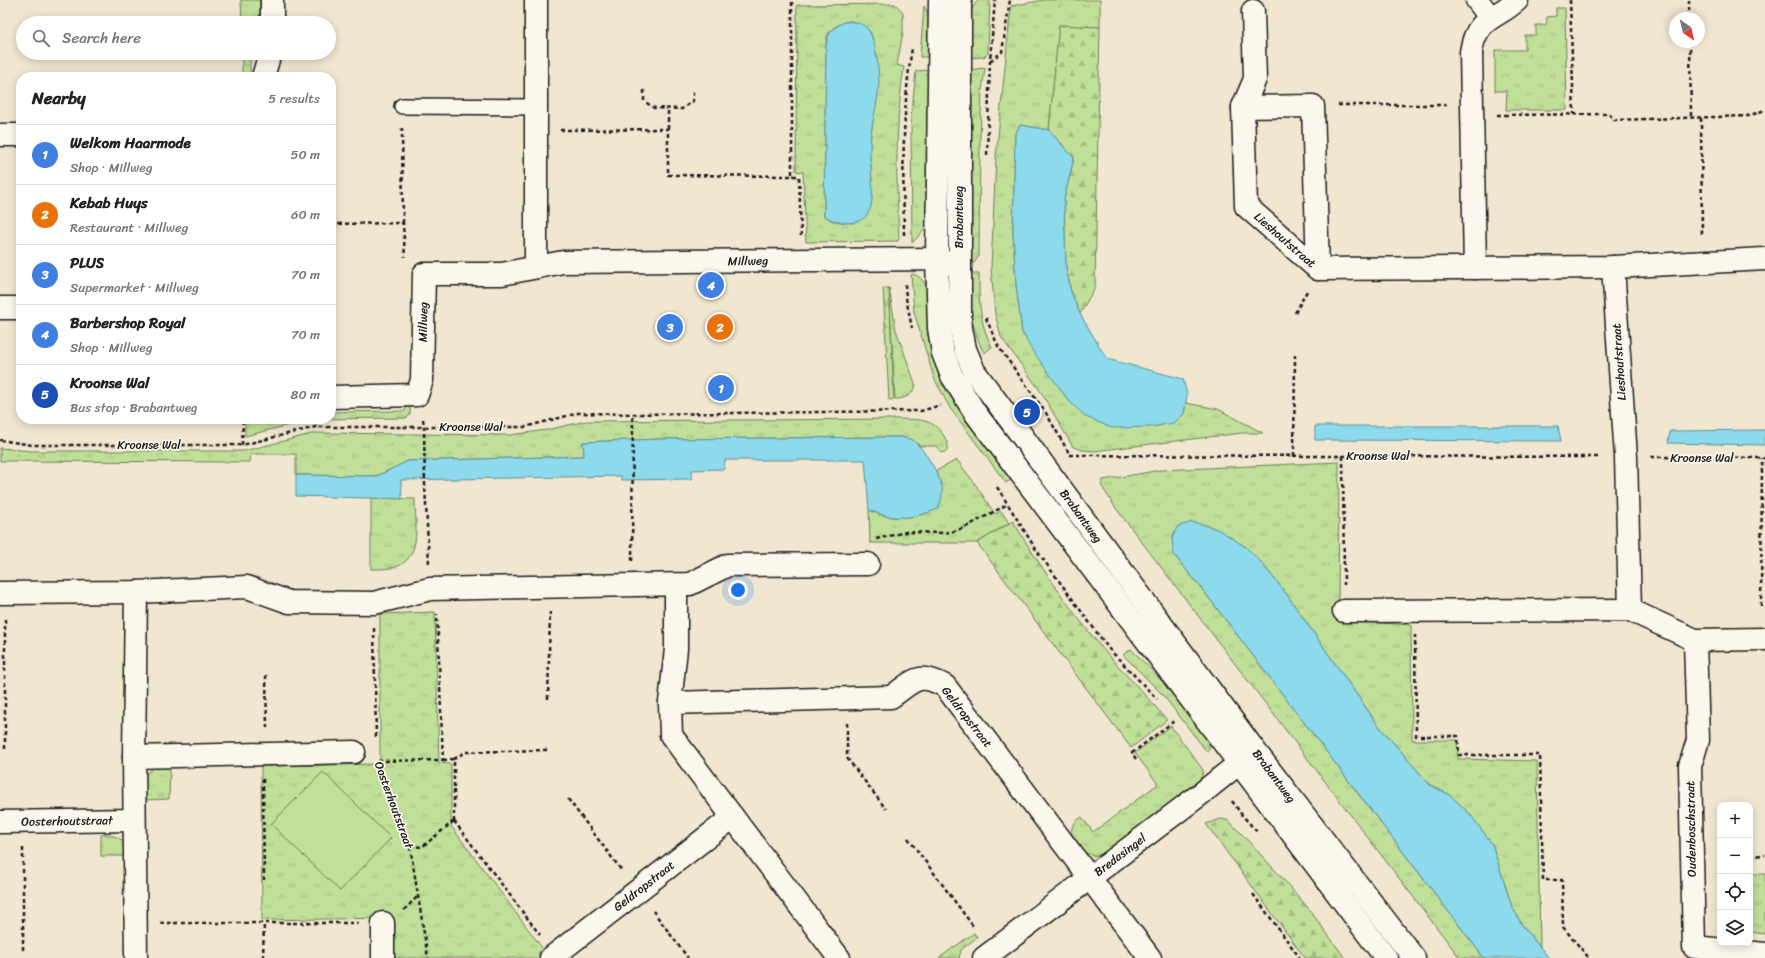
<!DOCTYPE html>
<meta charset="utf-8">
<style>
:root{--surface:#fff;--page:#f6f6f6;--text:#222;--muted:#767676;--line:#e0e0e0;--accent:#1a73e8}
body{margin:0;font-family:Sriracha,sans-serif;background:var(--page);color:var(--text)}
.controls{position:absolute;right:12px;bottom:12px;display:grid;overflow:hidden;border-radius:8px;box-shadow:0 2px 10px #0003}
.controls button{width:36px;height:36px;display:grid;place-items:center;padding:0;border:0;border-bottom:1px solid var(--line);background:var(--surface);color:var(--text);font:20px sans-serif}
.compass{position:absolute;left:1669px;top:12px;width:36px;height:36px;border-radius:50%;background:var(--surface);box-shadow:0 2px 10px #0003;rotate:146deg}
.you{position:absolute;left:738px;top:590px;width:14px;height:14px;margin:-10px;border:3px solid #fff;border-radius:50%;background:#1a73e8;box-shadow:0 0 0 6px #1a73e833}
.badge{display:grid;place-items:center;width:26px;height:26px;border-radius:50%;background:var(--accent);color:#fff;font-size:13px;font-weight:700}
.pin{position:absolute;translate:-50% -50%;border:2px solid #fff;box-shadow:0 1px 4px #0006}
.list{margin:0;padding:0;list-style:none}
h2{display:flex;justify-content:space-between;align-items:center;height:52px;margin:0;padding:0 16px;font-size:17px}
h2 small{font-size:13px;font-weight:400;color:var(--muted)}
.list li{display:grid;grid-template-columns:26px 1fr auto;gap:12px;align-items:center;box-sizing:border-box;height:60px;padding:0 16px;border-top:1px solid var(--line)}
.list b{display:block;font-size:15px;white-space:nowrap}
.list p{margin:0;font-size:13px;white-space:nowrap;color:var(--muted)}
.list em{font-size:13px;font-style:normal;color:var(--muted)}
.icon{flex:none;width:22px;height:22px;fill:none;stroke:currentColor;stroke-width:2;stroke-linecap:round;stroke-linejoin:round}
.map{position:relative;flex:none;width:1765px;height:958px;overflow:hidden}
.search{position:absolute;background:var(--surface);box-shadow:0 2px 10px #0003;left:16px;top:16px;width:320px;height:44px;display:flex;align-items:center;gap:10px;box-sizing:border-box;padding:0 14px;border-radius:22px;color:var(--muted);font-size:15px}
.panel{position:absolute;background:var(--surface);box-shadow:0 2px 10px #0003;left:16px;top:72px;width:320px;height:352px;border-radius:16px}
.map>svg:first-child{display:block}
</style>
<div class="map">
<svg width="1765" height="958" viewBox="0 0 1765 958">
<defs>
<pattern id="grass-tufts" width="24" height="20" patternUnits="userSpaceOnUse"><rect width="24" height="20" fill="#c0df98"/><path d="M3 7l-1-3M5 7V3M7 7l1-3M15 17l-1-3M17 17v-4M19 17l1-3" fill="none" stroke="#a4bf82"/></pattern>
<pattern id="forest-firs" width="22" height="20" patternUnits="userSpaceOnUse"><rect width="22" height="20" fill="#c0df98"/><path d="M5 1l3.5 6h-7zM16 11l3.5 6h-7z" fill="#a4bf82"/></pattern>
</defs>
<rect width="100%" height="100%" fill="#f1e6d0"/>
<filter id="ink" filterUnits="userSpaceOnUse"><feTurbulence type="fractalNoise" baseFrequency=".025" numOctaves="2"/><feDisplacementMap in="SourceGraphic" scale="8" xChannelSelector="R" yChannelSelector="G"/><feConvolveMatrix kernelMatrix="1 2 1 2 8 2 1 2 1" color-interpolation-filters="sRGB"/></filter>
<g filter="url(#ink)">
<!-- grass -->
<g fill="url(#grass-tufts)" stroke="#6e7e5a" fill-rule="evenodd">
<path d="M 241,0 L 260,0 L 260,23 L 242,23 Z"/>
<path d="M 979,0 L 990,0 L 988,53 L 984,57 L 970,58 C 970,40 963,13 979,0 Z"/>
<path d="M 1044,0 L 1100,0 L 1100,27 L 1059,26 L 1049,130 L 1020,125 L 1015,134 L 1013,233 L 1016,285 L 1022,332 L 1069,401 L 1184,414 L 1186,403 L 1218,409 L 1263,433 L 1242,433 L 1094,451 L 1083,450 L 1073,447 L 1041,392 L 1001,337 L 995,314 L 991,268 L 996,157 L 1011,6 Z"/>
<path d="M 895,4 L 903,12 L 903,32 L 897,65 L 904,67 C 895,124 896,181 899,238 L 898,241 L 806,242 L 803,172 L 796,171 L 797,5 ZM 850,21 L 855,22 L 871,33 L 877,58 L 873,120 L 869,148 L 872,180 L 853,223 L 833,221 L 824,216 L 826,46 C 826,43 826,38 828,35 C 831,27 843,22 850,21 Z"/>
<path d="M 924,6 L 930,17 L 930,57 L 920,57 Z"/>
<path d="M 1556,8 L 1565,8 L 1567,110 L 1506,110 L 1507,91 L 1495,91 L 1495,50 L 1525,50 L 1525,35 L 1536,35 L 1536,25 L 1546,25 L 1547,17 L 1556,16 Z"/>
<path d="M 242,53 L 258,53 L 250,61 L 250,75 L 242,75 Z"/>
<path d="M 985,68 L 982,91 L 980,137 L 979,256 L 974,263 L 969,263 L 968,70 Z"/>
<path d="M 930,70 L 927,227 L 912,243 L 911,118 L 916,71 Z"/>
<path d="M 969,273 L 979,273 C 979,300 979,322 992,347 L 984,353 C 971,327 968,302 969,273 Z"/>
<path d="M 913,274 C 931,280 929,301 930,317 L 1012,479 L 1006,483 L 950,408 L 934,378 L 914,312 L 911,275 Z"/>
<path d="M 889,288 L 896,330 L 916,386 C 911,396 905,399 895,399 Z"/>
<path d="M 408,401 L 410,404 L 410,415 L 406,418 L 313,419 L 245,436 L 245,419 L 331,419 L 331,412 L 405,411 Z"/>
<path d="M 898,419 C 918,420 932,417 944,436 C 947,441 949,445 947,451 L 941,453 L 936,446 L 920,446 L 913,440 L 899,437 L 659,439 L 583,442 L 584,456 L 408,461 L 377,476 L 296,475 L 296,454 L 251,454 L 250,462 L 0,461 L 0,448 L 31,451 L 244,451 L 315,433 L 510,435 L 547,430 L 586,421 Z"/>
<path d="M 957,460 L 973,481 L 995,514 L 1001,511 L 1009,523 L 977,543 L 870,543 L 869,510 C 891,520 904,519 927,513 L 941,486 L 936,471 Z"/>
<path d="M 1339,462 L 1338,620 L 1411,625 L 1412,740 L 1457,740 L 1458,759 L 1537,761 L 1540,947 L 1522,925 L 1511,904 L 1492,844 L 1470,815 L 1450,795 L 1430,785 L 1378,725 L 1285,592 L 1260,561 L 1246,547 L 1209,526 L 1174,555 L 1199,585 L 1484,958 L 1460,958 L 1115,507 L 1101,485 L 1103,480 L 1161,470 Z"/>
<path d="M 371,498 L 415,499 C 415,521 423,557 396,567 C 388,569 380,569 371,569 Z"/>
<path d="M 435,612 L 439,763 L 451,764 L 451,826 L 543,949 L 538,953 L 541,958 L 390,958 L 390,918 L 262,920 L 261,766 L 380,764 L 380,614 Z"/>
<path d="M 1131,649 L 1174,693 L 1209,740 L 1209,749 L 1207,752 L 1163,695 L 1123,655 Z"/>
<path d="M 1171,726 L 1203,770 C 1203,777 1199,780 1195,785 L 1105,853 L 1094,856 L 1080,851 L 1071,836 C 1071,826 1074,822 1082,817 L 1093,832 L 1158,784 L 1135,753 Z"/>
<path d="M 170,765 L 169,799 L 143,800 L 145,775 L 154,767 Z"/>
<path d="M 106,834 C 123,838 124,840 130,856 L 101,856 L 101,835 Z"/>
<path d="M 1750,874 L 1765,874 L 1765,934 L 1750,932 Z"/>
<path d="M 974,933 L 977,937 L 961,950 L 959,958 L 939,958 Z"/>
</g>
<!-- forest -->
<g fill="url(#forest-firs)" stroke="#6e7e5a">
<path d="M 1059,25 L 1100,27 L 1095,287 L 1080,314 L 1071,292 L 1066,267 L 1064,199 L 1074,158 L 1049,130 Z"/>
<path d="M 883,288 L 889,288 L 894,399 L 889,400 Z"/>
<path d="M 1013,521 C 1039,565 1069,608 1102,648 C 1123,672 1146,695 1167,720 L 1131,748 L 977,543 Z"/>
<path d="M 1220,819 L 1227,820 L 1240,832 L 1283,879 L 1309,909 L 1345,958 L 1305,958 L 1206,824 Z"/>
</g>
<!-- garden -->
<path fill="#c0df98" stroke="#6e7e5a" d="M 323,772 L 391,838 L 340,891 L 271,824 Z"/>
<!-- water -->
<g fill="#8cdaeb" stroke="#5f8e98">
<path d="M 844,22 C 852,21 861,22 867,28 C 876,38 879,71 879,84 C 878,105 870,126 870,148 C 869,163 878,205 866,216 C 856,227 836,223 824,216 L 826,46 C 828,32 832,29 844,22 Z"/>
<path d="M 1020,125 L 1049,130 L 1074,158 L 1064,199 L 1066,267 L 1071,292 L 1080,314 L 1107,359 L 1183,379 L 1187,395 L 1184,414 L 1174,423 L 1151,427 L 1112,428 L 1086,417 L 1069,401 L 1032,350 L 1022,332 L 1016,285 L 1013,233 L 1015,134 Z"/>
<path d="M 1315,426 L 1558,426 L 1561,441 L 1315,440 Z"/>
<path d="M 1765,430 L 1765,445 L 1668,443 L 1670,431 Z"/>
<path d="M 899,437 C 904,438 910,438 914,441 C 924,449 940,475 942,487 C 943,495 941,501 938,509 C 913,519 894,521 869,510 L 865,460 L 725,460 L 724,469 L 692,470 L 692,479 L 621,480 L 621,476 L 401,480 L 402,499 L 296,496 L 296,475 L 377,476 L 408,461 L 584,456 L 583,442 L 659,439 Z"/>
<path d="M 1192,522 L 1209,526 L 1219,530 L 1246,547 L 1260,561 L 1285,592 L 1378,725 L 1430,785 L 1450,795 L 1470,814 L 1492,844 L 1511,904 L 1522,925 L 1549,958 L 1484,958 L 1199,585 L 1174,555 L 1172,539 L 1177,527 Z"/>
</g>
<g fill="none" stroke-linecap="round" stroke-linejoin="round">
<!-- lane casing -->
<g stroke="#1c1c1c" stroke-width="18">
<path id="lane" d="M 402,106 L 535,107"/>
</g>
<!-- street casing -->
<g stroke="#1c1c1c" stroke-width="25">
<g id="street">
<path d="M 272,0 L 272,23"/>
<path d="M 536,0 L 536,267"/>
<path d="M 1477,0 L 1490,17"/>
<path d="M 1253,11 L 1255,79 L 1243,107 L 1246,206 L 1318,269 L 1613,267 L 1765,259"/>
<path d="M 263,77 L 270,53"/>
<path d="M 1243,107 L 1313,106 L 1318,269"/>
<path d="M 0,135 L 21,135"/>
<path d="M 1613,267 L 1626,457 L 1630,610"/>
<path d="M 1475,268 L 1471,52 C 1476,17 1495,20 1517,0"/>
<path d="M 0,308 L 21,308"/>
<path d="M 331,397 L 417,395 L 422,380 L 424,274 L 502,274 L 563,262 L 937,259 L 954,265"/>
<path d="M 676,585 L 676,649 L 670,703 L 671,735 L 839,958"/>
<path d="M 136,592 L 134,757 L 354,752"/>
<path d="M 0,593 L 136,592 L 247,587 L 289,602 L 374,603 L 430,589 L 690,584 L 728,565 L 868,564"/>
<path d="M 1344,611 L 1630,610 L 1695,640 L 1698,740 L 1690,766 L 1694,947 L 1765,954"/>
<path d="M 1695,640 L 1765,639"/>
<path d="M 670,703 L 891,697 C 914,681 918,671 945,686 L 1150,958"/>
<path d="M 134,757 L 136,958"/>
<path d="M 0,822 L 134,820"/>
<path d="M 383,923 L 383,958"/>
<path d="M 551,958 L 733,817"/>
<path d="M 984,958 L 1202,793 L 1253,752"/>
</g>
</g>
<!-- secondary casing -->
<g stroke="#1c1c1c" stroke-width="25">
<g id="secondary">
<path d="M 940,0 L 937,259 L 939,328 L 943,353 L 952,376 L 976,414 L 1386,958"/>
<path d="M 960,0 L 960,323 L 965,349 L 974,371 L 1255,751 L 1414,958"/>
</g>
</g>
<!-- path -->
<g stroke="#1c1c1c" stroke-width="2.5" stroke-dasharray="4 3" stroke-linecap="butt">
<path d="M 1570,0 L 1574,114"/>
<path d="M 1689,0 L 1689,18"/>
<path d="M 792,2 L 792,176 L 799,176 L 801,236"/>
<path d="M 1690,42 L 1691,118"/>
<path d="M 990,61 L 1002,52 L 1010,0"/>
<path d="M 644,90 L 644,101 L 654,108 L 682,109 L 693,101 L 693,89"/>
<path d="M 1338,105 L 1447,105"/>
<path d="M 1497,115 L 1609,114 L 1614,120 L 1748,116 L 1765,110"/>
<path d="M 1701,118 L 1702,237"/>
<path d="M 402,128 L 403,223"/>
<path d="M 668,129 L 668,108"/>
<path d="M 560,130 L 668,129 L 668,175 L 792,176"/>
<path d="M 987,155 L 990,61 L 995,0"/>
<path d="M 331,224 L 403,223 L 405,257"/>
<path d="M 904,235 C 903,172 902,111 912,48"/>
<path d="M 905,284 L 906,298 L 912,328"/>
<path d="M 1295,313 L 1307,291"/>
<path d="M 986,318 L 998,346 L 1046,413 L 1070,455"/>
<path d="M 423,419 L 424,427 L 425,485 L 429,564"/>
<path d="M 0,440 L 32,445 L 242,445 L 316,427 L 525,427 L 578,413 L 633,414 L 921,411 L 941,405"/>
<path d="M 242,445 L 243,419"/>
<path d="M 1069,455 L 1600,457"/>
<path d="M 1294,456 L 1295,355"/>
<path d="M 1343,456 L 1344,585"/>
<path d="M 1651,457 L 1765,458"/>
<path d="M 997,487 L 1037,551 L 1109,649 L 1157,699"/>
<path d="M 876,539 L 906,532 L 944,533 L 955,531 L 966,527 L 1008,504"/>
<path d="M 632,561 L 633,414"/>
<path d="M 1761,606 L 1762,458"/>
<path d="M 374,628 L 376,739"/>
<path d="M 1415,635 L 1416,736 L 1458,736 L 1459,755 L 1540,755 L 1543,880 L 1562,880 L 1563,927 L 1589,958"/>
<path d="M 266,675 L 267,728"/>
<path d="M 548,699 L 550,612"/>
<path d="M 847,723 L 847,758 L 886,809"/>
<path d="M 5,749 L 5,618"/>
<path d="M 454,759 L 465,752 L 547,750"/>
<path d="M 1136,759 L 1132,753 L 1174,721"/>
<path d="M 443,760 L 454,759 L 454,821"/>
<path d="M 378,761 L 443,760 L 437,614"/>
<path d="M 377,762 L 410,846 L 428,958"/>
<path d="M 263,779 L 264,880"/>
<path d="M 568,799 L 622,871"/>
<path d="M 1232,801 L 1242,815 L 1258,833"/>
<path d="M 454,821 L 540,935"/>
<path d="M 908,838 L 973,926"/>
<path d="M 410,846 L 422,847 L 454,821"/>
<path d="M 23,848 L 23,951"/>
<path d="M 1750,856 L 1765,855"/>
<path d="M 1253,894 L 1300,958"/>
<path d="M 404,910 L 417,897"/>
<path d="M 653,911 L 688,958"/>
<path d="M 160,923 L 359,923"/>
<path d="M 263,958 L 264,923"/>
</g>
<!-- lane -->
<use href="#lane" stroke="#fbf7ec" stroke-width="15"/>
<!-- street -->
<use href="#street" stroke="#fbf7ec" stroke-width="22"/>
<!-- secondary -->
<use href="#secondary" stroke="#fbf7ec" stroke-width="22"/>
</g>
</g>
<g text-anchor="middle" stroke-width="3.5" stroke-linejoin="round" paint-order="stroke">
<!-- street labels -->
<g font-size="12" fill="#1c1c1c" stroke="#fbf7ec">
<text transform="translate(959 217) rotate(-90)" y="4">Brabantweg</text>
<text transform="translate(1285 240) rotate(41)" y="4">Lieshoutstraat</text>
<text transform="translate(748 261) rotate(-1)" y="4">Millweg</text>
<text transform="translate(423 322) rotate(-89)" y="4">Millweg</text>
<text transform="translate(1619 362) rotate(-94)" y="4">Lieshoutstraat</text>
<text x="471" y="431">Kroonse Wal</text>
<text x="149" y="449">Kroonse Wal</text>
<text x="1378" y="460">Kroonse Wal</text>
<text x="1702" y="462">Kroonse Wal</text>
<text transform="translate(1081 516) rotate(54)" y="4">Brabantweg</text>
<text transform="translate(967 717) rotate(52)" y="4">Geldropstraat</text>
<text transform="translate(1274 776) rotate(53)" y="4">Brabantweg</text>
<text transform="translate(394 805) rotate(70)" y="4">Oosterhoutstraat</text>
<text transform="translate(67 821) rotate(-1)" y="4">Oosterhoutstraat</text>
<text transform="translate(1691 829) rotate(-91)" y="4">Oudenboschstraat</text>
<text transform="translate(1120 855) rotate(-37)" y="4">Bredasingel</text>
<text transform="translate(644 886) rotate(-38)" y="4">Geldropstraat</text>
</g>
</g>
</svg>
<div class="controls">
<button>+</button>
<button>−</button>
<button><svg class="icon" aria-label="locate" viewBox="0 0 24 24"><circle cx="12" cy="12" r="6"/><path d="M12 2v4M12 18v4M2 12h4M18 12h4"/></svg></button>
<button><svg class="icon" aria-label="layers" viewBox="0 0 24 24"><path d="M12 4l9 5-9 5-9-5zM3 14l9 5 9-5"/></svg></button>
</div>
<svg class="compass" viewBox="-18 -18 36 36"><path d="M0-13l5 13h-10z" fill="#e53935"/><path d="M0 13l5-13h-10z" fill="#767676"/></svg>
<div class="you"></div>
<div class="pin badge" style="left:721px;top:388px;background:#3f7fe0">1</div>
<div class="pin badge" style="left:720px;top:327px;background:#e8710a">2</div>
<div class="pin badge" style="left:670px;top:327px;background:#3f7fe0">3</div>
<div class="pin badge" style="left:711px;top:285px;background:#3f7fe0">4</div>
<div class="pin badge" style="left:1027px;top:412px;background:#1a4fb4">5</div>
<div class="search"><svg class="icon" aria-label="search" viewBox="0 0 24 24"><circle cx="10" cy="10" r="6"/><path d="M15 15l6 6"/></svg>Search here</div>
<section class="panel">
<h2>Nearby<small>5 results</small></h2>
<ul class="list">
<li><span class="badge" style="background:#3f7fe0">1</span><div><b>Welkom Haarmode</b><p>Shop · Millweg</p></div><em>50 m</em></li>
<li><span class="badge" style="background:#e8710a">2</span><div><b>Kebab Huys</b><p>Restaurant · Millweg</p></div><em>60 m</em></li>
<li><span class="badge" style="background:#3f7fe0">3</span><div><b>PLUS</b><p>Supermarket · Millweg</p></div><em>70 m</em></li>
<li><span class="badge" style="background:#3f7fe0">4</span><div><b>Barbershop Royal</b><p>Shop · Millweg</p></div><em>70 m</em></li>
<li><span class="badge" style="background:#1a4fb4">5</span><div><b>Kroonse Wal</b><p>Bus stop · Brabantweg</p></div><em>80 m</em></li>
</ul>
</section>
</div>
